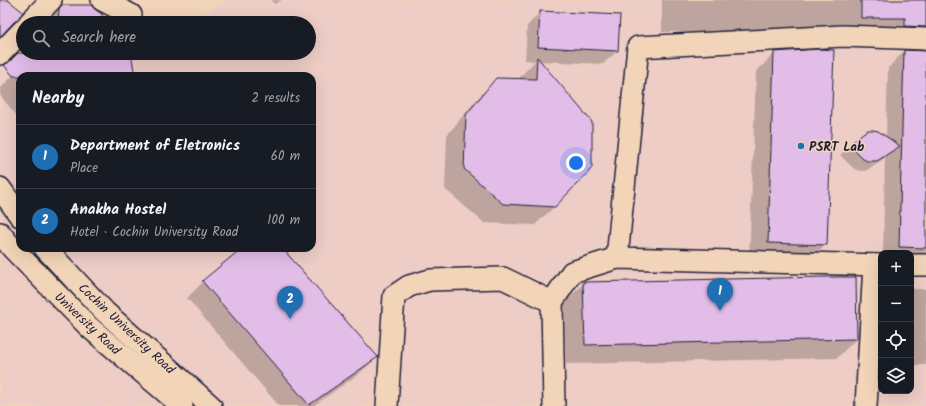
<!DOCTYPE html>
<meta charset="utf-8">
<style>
:root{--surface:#171b24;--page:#242831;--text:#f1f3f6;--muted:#9ea1a6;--line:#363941;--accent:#1f6fb2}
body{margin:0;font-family:Kalam,sans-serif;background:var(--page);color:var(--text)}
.controls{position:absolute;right:12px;bottom:12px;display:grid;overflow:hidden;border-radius:8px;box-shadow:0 4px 16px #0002}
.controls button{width:36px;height:36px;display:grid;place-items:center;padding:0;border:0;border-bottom:1px solid var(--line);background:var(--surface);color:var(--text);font:20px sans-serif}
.you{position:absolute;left:576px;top:163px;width:14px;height:14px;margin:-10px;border:3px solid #fff;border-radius:50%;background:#1a73e8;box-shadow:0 0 0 6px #1a73e833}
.badge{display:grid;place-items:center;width:26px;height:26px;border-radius:50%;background:var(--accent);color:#fff;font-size:13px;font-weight:700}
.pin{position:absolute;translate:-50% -33px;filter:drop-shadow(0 1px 2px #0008)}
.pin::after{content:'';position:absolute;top:21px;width:14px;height:12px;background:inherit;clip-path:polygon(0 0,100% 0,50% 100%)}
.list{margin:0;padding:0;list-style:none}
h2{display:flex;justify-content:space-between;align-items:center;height:52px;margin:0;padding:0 16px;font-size:17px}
h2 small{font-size:13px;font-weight:400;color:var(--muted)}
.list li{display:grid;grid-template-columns:26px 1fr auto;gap:12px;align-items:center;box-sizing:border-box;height:64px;padding:0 16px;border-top:1px solid var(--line)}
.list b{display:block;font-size:15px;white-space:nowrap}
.list p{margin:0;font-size:13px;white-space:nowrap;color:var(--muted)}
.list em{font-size:13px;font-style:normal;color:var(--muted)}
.icon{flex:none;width:22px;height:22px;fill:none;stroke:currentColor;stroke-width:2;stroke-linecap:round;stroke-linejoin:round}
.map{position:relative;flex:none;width:926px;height:406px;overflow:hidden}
.search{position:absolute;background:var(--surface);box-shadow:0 4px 16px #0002;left:16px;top:16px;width:300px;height:44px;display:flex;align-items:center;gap:10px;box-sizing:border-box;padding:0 14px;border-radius:22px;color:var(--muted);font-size:15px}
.panel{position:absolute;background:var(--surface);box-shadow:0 4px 16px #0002;left:16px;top:72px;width:300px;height:180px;border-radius:12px}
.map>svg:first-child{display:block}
</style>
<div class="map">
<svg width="926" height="406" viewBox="0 0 926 406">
<rect width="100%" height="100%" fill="#f2d4b8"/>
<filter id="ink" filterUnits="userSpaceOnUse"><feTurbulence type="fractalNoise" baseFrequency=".025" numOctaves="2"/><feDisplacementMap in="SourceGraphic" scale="8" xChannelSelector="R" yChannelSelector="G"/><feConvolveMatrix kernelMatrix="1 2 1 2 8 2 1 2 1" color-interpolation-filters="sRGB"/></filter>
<g filter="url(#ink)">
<!-- built -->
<path fill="#edcdc6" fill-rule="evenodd" d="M 228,0 L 926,0 L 926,406 L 0,406 L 0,52 L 23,48 L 23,53 L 309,53 L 309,23 L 186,23 ZM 20,76 L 312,76 L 312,248 L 20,248 ZM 881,253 L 911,253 L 911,391 L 881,391 Z"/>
<!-- shadow -->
<g fill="#0003">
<path d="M 272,0 L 282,0 L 274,4 Z"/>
<path d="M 662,0 L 926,0 L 926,264 L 911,264 L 911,253 L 883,253 L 885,158 L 867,170 L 862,171 L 857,170 L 853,168 L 840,155 L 850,146 L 886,137 L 888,68 L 904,51 L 921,52 L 916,46 L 845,32 L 662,32 Z"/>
<path d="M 62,6 L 102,23 L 45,23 Z"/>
<path d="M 540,12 L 617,51 L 603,64 L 539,61 L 555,206 L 535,225 L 484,223 L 445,189 L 447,135 L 477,99 L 497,79 L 518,80 L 519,78 L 535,61 L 525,60 L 527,26 Z"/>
<path d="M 34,53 L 130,53 L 134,76 L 20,76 L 20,120 L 0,95 L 0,89 Z"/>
<path d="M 775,53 L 826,244 L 807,264 L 749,262 L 756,72 Z"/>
<path d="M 244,248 L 280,248 L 377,357 L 360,373 L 313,406 L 279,406 L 187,298 L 203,282 Z"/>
<path d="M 584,283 L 856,339 L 837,358 L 566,364 L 564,303 Z"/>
<rect x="911" y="289" width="15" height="76"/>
</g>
<!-- building -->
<g fill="#e2bde8" stroke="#22223b">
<path d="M 0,0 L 8,0 L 23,12 L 18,20 L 14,22 L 0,37 Z"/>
<path d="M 861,0 L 926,0 L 926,27 L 905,26 L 905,18 L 861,18 Z"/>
<path d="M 61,5 L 91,5 L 96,10 L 102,14 L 103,23 L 58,23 L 59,9 Z"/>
<path d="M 540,11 L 620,15 L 618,51 L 538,47 Z"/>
<path d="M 820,49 L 834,50 L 827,245 L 768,243 L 774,52 Z"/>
<path d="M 904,50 L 926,51 L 926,248 L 899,247 Z"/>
<path d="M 18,53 L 131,53 L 135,76 L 13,76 L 4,65 L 9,62 Z"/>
<path d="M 537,57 L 592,122 L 592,168 L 555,207 L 503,204 L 464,169 L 466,115 L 496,78 L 536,79 Z"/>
<path d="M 868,130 L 873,130 L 878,131 L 900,146 L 877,161 L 867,161 L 863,159 L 849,145 L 863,133 Z"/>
<path d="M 242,248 L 282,248 L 378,357 L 309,405 L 202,281 Z"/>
<path d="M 826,277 L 856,277 L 857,339 L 585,345 L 583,282 Z"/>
</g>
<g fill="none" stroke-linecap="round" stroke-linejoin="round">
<!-- minor casing -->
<g stroke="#22223b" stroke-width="24">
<g id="minor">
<path d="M 102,0 L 131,15"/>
<path d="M 29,23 L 51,0"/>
<path d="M 0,54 L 23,30"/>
<path d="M 0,188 L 20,216"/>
<path d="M 0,233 L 13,249 L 89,327 L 182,406"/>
<path d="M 45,248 L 105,312 L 211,406"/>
<path d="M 617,258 L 638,47 L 843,36 L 926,39"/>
<path d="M 911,265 L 926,265"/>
<path d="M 387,406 L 394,296 L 409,286 L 430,280 L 503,278 L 552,302"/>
<path d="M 554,406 L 552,302 L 572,272 L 617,258 L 881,265"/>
<path d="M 866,406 L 874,265"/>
</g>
</g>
<!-- minor -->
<use href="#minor" stroke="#f2d4b8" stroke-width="21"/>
</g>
</g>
<!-- markers -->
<circle fill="#1f6fb2" stroke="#f2d4b8" stroke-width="1.5" cx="801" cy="146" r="4"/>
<g text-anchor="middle" stroke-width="3" stroke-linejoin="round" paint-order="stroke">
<!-- poi labels -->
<g font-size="13" font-weight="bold" fill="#22223b" stroke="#f2d4b8" text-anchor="start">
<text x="809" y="151">PSRT Lab</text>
</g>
<!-- street labels -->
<g font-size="13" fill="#22223b" stroke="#f2d4b8">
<text transform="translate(88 323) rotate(43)" y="5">University Road</text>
<text transform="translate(127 328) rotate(43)" y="5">Cochin University Road</text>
</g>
</g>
</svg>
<div class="controls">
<button>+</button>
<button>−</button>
<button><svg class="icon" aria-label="locate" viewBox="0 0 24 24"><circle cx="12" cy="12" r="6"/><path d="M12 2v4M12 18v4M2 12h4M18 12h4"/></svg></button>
<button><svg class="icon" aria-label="layers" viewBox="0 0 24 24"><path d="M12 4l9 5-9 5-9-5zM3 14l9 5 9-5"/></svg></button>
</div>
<div class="you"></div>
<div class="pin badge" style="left:720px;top:311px">1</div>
<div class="pin badge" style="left:290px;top:319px">2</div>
<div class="search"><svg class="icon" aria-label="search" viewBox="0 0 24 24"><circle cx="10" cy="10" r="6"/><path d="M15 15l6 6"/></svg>Search here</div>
<section class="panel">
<h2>Nearby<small>2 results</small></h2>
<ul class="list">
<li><span class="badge">1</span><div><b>Department of Eletronics</b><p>Place</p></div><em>60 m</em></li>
<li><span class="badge">2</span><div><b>Anakha Hostel</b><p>Hotel · Cochin University Road</p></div><em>100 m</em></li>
</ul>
</section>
</div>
